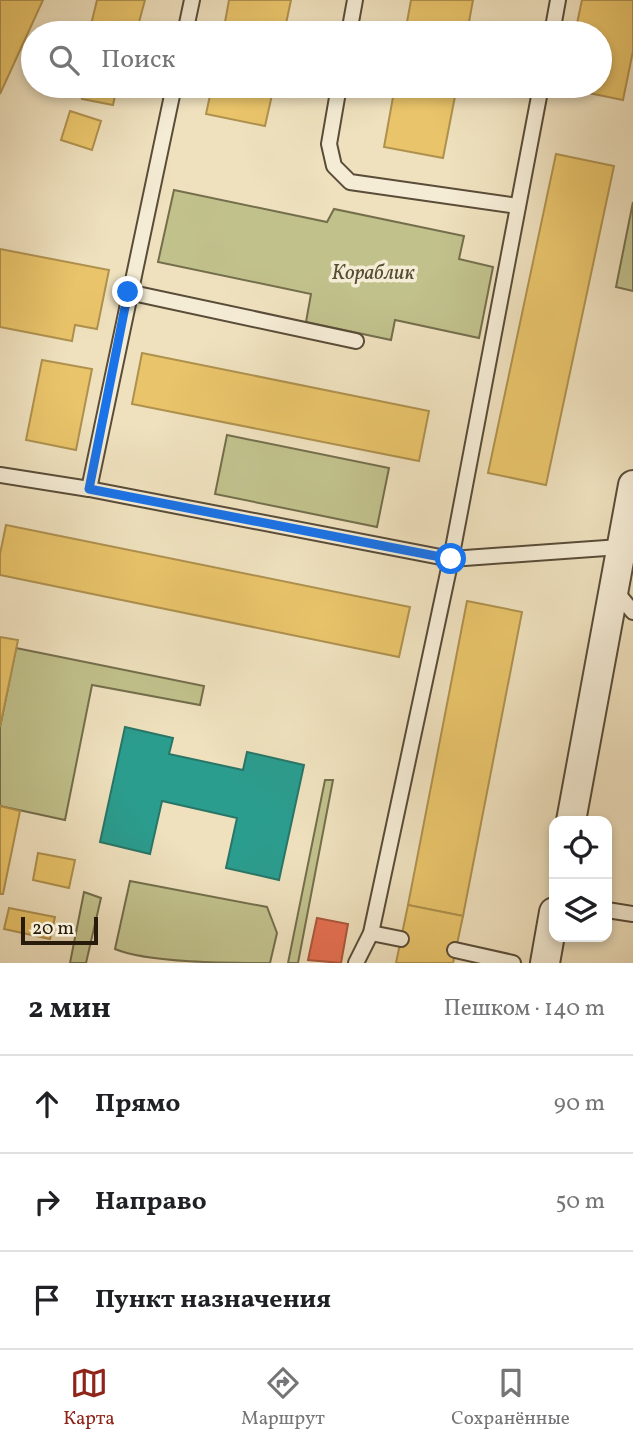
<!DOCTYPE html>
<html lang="ru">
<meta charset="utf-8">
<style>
:root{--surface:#fff;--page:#f2f2f2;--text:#202124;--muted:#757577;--line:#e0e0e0;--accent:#8f2418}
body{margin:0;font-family:Vollkorn,serif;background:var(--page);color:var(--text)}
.controls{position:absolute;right:21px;bottom:21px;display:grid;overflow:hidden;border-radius:14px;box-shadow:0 4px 10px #0003}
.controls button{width:63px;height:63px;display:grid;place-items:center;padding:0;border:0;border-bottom:2px solid var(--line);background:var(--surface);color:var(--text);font:35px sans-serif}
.scale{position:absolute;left:21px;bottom:18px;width:77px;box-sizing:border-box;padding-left:7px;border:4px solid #271b0b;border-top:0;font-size:19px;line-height:24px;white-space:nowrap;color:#271b0b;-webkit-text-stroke:5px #f5ecd5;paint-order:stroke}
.stop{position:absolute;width:21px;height:21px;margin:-16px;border:5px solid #1a73e8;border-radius:50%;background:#fff}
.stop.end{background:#1a73e8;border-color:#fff;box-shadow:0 2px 7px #0008}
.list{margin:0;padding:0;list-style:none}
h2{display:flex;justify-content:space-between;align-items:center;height:91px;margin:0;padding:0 28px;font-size:30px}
h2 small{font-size:23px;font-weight:400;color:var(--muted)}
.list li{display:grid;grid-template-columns:46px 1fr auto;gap:21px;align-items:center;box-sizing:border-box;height:98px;padding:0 28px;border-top:2px solid var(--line)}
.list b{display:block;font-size:26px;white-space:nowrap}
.list em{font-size:23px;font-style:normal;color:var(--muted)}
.icon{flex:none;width:38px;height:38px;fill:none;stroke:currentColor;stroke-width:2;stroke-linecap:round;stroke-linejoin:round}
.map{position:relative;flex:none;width:633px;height:963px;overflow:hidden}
.search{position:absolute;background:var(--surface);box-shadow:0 4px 10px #0003;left:21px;right:21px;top:21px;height:77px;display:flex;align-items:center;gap:18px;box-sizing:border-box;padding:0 24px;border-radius:38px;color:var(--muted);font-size:26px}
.sheet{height:385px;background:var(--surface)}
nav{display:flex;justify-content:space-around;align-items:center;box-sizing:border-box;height:98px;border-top:2px solid var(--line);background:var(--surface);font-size:19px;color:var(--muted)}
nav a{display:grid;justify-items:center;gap:4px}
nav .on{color:var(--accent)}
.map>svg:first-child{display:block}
</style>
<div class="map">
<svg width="633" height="963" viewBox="0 0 633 963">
<rect width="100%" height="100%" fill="#efe1be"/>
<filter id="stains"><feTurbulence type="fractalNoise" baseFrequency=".00286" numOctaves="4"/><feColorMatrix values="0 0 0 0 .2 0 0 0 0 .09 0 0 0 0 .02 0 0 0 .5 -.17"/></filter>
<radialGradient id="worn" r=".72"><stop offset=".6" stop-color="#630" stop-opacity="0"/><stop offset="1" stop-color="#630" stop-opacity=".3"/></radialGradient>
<!-- green -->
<g fill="#c1c18c" stroke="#746e4c" stroke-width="2">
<path d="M 174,190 L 327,222 L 334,209 L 464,236 L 459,259 L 493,267 L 479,338 L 395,320 L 391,340 L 306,322 L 311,294 L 158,262 Z"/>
<path d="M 633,202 L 633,291 L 616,287 Z"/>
<path d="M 227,435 L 389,468 L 377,527 L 215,494 Z"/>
<path d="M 16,648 L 204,686 L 200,705 L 92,685 L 65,820 L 0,806 L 0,727 Z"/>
<path d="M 325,780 L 333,780 L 298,963 L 288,963 Z"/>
<path d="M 130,881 L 267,907 L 277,933 L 270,963 C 229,963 148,963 115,949 Z"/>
<path d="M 84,892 L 101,898 L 86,963 L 70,963 Z"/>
</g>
<!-- homes -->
<g fill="#e9c46a" stroke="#af914e" stroke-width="2">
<path d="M 0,0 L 43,0 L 0,94 Z"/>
<path d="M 97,0 L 145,0 L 136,33 L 89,33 Z"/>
<path d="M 229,0 L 291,0 L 284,33 L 223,33 Z"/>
<path d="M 411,0 L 473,0 L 467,33 L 405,33 Z"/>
<path d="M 582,0 L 633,0 L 633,51 L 623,100 L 564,88 L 564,86 L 600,86 L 600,33 L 575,33 Z"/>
<path d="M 85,86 L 117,86 L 113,105 L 82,99 Z"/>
<path d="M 212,86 L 274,86 L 265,126 L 206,114 Z"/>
<path d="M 395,86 L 457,86 L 443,158 L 384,147 Z"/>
<path d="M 70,111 L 101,121 L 92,150 L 61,140 Z"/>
<path d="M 556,154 L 614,166 L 546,485 L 488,473 Z"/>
<path d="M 0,249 L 109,270 L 97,329 L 75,325 L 72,341 L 0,327 Z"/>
<path d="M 142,353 L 429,411 L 419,461 L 132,404 Z"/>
<path d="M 42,360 L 92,369 L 76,450 L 26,440 Z"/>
<path d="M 6,525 L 410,607 L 399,657 L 0,575 L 0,554 Z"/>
<path d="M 467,601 L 522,612 L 463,916 L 408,905 Z"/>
<path d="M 0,637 L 18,640 L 0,727 Z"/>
<path d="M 0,806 L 20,811 L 3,894 L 0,894 Z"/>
<path d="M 38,853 L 75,860 L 69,888 L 33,880 Z"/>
<path d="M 408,905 L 463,916 L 453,963 L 396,963 Z"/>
<path d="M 9,908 L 55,917 L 50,939 L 4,929 Z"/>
</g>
<!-- shops -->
<path fill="#e76f51" stroke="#ad563c" stroke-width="2" d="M 317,918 L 348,924 L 341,963 L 308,960 Z"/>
<!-- schools -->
<path fill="#2a9d8f" stroke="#297667" stroke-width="2" d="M 125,727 L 173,738 L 169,754 L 243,770 L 247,752 L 304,765 L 279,880 L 226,868 L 237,818 L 162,801 L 150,854 L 100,842 Z"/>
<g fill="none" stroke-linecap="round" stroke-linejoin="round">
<!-- lane casing -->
<g stroke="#594c38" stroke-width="18">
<g id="lane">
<path d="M 185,33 L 192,0"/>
<path d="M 349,33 L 355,0"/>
<path d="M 552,33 L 558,0"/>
<path d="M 339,86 L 329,144 L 334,166 L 350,182 L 518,206"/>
<path d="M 128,292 L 356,341"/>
<path d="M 0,475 L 89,489 L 174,86"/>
<path d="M 89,489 L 451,559 L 620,547"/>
<path d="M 614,589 L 633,612"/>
<path d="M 607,910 L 633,914"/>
<path d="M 371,933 L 401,939"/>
<path d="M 455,950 L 513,963"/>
<path d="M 356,963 L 371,933 L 451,559 L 541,86"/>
</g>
</g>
<!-- street casing -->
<g stroke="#594c38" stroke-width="32">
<g id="street">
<path d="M 571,821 L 633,485"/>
<path d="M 545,963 L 554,912"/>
</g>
</g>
<!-- lane -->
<use href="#lane" stroke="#f5ecd5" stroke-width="14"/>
<!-- street -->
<use href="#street" stroke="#f5ecd5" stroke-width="28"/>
</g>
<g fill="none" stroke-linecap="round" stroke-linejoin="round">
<!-- route -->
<path stroke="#1a73e8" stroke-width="9" d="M 128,292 L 89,489 L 451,559"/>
</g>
<g text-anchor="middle" stroke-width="7" stroke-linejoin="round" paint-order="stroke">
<!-- park labels -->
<g font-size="21" font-style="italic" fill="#554d32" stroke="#f5ecd5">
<text x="373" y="279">Кораблик</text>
</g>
</g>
<rect width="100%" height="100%" filter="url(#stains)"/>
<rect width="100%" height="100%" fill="url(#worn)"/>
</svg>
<div class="controls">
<button><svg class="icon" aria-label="locate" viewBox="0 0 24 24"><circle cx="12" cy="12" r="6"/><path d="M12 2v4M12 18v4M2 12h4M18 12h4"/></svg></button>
<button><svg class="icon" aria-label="layers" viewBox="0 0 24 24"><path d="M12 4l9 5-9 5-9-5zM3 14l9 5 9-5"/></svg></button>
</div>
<div class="scale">20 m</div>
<div class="stop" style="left:451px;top:559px"></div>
<div class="stop end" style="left:128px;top:292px"></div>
<div class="search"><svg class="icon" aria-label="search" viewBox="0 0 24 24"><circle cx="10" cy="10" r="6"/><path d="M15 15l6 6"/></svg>Поиск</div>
</div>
<section class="sheet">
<h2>2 мин<small>Пешком · 140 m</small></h2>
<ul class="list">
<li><svg class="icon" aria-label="ahead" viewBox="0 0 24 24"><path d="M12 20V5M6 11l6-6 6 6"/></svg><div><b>Прямо</b></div><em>90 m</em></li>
<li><svg class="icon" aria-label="right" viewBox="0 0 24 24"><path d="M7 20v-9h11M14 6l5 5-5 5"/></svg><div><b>Направо</b></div><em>50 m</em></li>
<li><svg class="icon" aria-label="arrive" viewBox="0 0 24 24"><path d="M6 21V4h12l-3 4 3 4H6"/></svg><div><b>Пункт назначения</b></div></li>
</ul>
</section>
<nav>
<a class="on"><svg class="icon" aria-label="map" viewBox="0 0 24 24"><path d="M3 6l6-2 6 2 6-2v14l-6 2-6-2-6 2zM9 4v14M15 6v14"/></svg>Карта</a>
<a><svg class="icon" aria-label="directions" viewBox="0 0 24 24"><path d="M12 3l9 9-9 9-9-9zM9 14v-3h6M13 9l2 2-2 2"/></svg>Маршрут</a>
<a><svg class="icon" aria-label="saved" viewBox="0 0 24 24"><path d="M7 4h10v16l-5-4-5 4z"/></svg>Сохранённые</a>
</nav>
